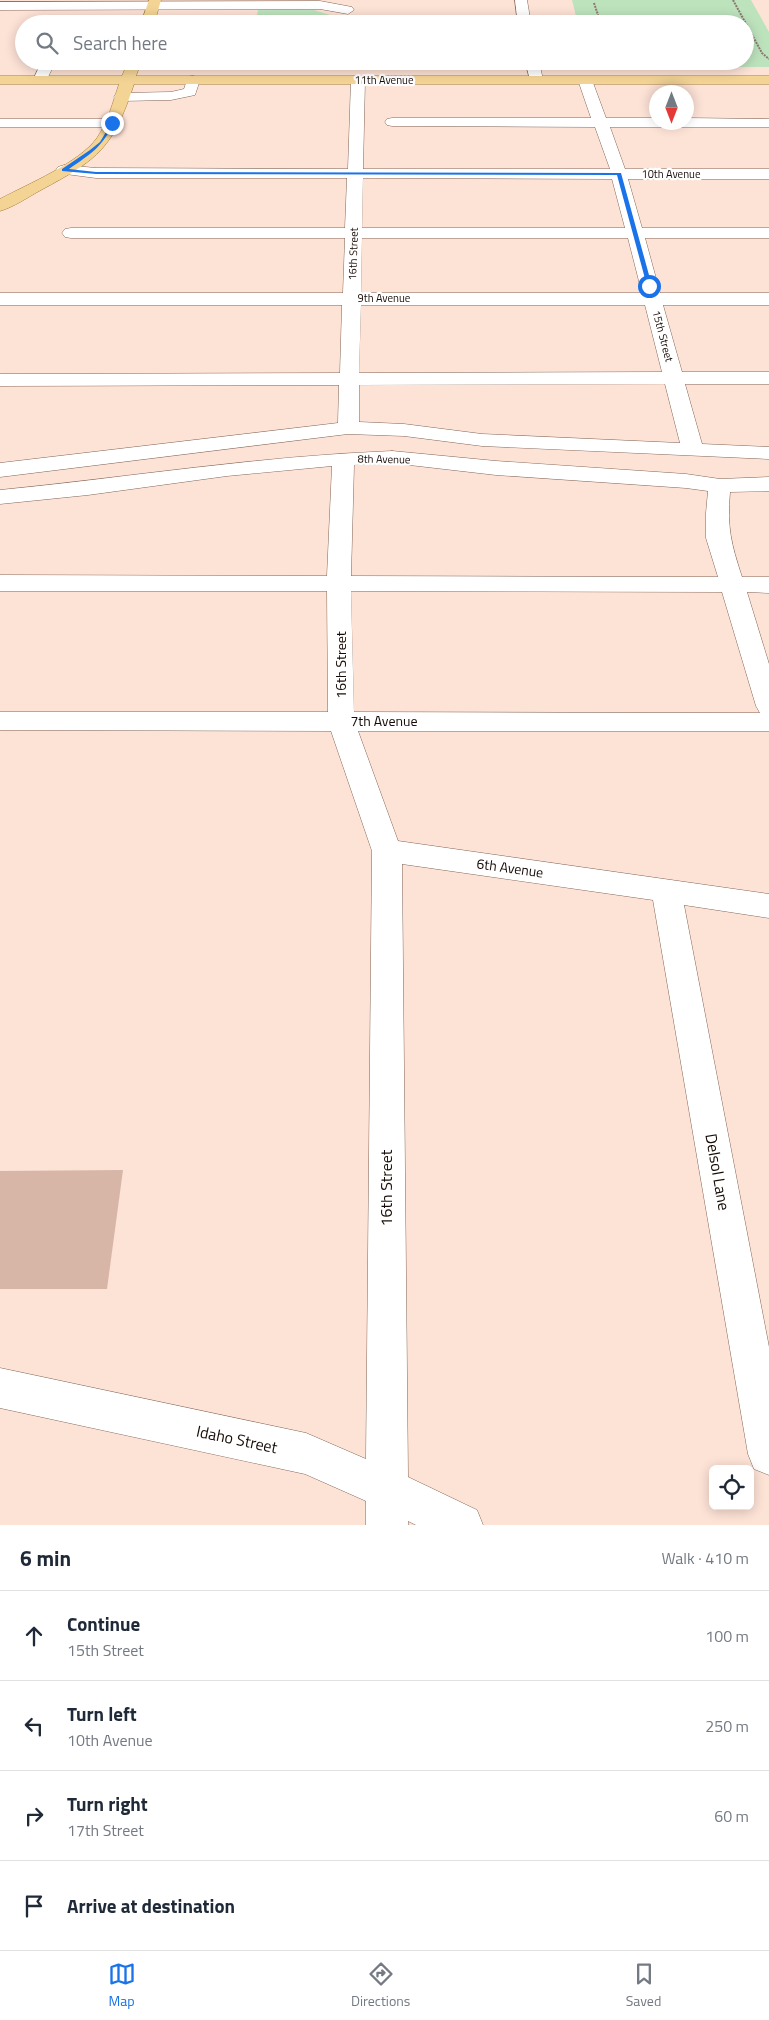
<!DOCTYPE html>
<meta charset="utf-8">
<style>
:root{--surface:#fff;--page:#f6f6f7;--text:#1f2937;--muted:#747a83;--line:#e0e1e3;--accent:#1a73e8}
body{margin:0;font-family:"Titillium Web",sans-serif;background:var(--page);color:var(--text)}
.controls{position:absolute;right:15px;bottom:15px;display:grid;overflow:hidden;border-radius:8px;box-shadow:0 2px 12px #0003}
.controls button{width:45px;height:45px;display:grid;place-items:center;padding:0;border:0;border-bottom:1px solid var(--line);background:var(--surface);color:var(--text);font:25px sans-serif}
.compass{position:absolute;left:649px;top:85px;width:45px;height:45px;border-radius:50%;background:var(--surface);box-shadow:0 2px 12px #0003;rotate:180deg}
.stop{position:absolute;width:15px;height:15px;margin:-11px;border:4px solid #1a73e8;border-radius:50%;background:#fff}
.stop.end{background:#1a73e8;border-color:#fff;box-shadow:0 1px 5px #0008}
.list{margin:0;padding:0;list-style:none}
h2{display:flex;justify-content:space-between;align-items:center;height:65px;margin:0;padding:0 20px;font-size:21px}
h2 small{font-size:16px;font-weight:400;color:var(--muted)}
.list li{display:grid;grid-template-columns:32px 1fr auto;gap:15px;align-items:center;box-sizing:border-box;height:90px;padding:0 20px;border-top:1px solid var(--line)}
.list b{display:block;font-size:19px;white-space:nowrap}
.list p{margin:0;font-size:16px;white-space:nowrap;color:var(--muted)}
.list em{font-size:16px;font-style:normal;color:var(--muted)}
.icon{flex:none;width:28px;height:28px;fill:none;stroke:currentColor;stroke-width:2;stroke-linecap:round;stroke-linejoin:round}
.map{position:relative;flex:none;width:769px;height:1525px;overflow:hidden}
.search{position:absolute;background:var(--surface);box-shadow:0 2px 12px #0003;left:15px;right:15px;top:15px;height:55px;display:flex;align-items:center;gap:12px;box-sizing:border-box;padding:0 18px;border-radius:28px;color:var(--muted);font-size:19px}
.sheet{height:425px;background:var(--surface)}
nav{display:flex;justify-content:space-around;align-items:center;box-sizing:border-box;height:70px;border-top:1px solid var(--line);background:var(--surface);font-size:14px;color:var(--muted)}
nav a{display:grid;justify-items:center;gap:2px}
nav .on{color:var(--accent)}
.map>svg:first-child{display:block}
</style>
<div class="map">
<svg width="769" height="1525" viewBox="0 0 769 1525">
<rect width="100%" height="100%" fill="#fde2d6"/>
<!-- green -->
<g fill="#bde3bd">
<path d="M 572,0 L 751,0 L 769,32 L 769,67 L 591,67 L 589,61 L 745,61 L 745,24 L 578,24 Z"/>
<path d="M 258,10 L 314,10 L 347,20 L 347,24 L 255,24 Z"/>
<path d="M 246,61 L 486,61 L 488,69 L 244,69 Z"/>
</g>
<!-- building -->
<path fill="#d7b6a8" d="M 123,1170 L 107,1289 L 0,1289 L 0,1171 Z"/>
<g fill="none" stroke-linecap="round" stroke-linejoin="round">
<!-- minor casing -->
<g stroke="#836658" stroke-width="1">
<g id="minor">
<path d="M 515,0 L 527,0 L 531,24 L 518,24 Z"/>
<path d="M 320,1 L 352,7 L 354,10 L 348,14 L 320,9 L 0,10 L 0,2 Z"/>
<path d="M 42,61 L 56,61 L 45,83 L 35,83 L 33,80 Z"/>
<path d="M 525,61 L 539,61 L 543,80 L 541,83 L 531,83 Z"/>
<path d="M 193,76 L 198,77 L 200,80 L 195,95 L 171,100 L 121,101 L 116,100 L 114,97 L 116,94 L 121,93 L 171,92 L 184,89 L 188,77 Z"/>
<path d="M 358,76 L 363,77 L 365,80 L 363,169 L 610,169 L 595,127 L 392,126 L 387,125 L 385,122 L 387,119 L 392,118 L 591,118 L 578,80 L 580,77 L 590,77 L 592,80 L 606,118 L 656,118 L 656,122 L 686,122 L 686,118 L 769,119 L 769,127 L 610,127 L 625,169 L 769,169 L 769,179 L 628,179 L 642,228 L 769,228 L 769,238 L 645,238 L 660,293 L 769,293 L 769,305 L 663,305 L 682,372 L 769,372 L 769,384 L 685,384 L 702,444 L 769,447 L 769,459 L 482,446 L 404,436 L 348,434 L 0,477 L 0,463 L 338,423 L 339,385 L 0,386 L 0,374 L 340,373 L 342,305 L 0,305 L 0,293 L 343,293 L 345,238 L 71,238 L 65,237 L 62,233 L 65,229 L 71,228 L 345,228 L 347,178 L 96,178 L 58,173 L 56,170 L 58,167 L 64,165 L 96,168 L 348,169 L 351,80 L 353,77 ZM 363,178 L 612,179 L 625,228 L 362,228 ZM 362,238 L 628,238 L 642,293 L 361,293 ZM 361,305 L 645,305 L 662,372 L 359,373 ZM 665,384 L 680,443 L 482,434 L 404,424 L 359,422 L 359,385 Z"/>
<path d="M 0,119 L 112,119 L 117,120 L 119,123 L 117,126 L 112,127 L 0,127 Z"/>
<path d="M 392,451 L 496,461 L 686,474 L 720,479 L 769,477 L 769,491 L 730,492 C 727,528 731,543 742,577 L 769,577 L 769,593 L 747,592 L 769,664 L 769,731 L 358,731 L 398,841 L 769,894 L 769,918 L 684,905 L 769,1347 L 769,1475 L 754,1469 L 748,1454 L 653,900 L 402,864 L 408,1477 L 477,1510 L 483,1525 L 416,1525 L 408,1521 L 408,1525 L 366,1525 L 366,1501 L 305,1474 L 0,1408 L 0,1368 L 306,1433 L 366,1459 L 372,851 L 331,731 L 0,730 L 0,712 L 328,712 L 327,591 L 0,591 L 0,575 L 327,576 L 332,466 L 227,476 L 88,495 L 0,504 L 0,490 C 131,477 260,456 392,451 ZM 392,463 L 496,475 L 686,488 L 708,491 L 706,513 L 706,538 L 718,577 L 351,576 L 354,465 ZM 351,591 L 722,592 L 756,706 L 760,713 L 354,712 Z"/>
</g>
</g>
<!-- major casing -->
<g stroke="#a07b35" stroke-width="1">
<g id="major">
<path d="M 149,0 L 161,0 L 154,24 L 141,24 Z"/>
<path d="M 135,61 L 140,65 L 136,76 L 769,76 L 769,84 L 134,84 C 113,148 99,159 41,190 C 28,197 14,207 0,211 L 0,199 C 28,184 79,163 97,138 C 108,122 113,102 119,84 L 0,84 L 0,76 L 122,76 L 128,62 Z"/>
</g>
</g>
<!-- path -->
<g stroke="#8b7870" stroke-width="2" stroke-dasharray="2 1" stroke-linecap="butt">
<path d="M 733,0 L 762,53 L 769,59"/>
<path d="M 594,3 L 601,24"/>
</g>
<!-- minor -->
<use href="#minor" fill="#fff" fill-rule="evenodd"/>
<!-- major -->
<use href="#major" fill="#f3d495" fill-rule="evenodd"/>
</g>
<!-- route -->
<path fill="#1a73e8" d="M 112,122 L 114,123 C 101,148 92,153 69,169 L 96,172 L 621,173 L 652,286 L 649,287 L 647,286 L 617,175 L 96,174 L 62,171 L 62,169 L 90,150 L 100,142 Z"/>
<g text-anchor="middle" stroke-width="4.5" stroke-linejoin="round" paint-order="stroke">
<!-- far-street labels -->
<g font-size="11" fill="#160b06" stroke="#fff">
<text x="384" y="84">11th Avenue</text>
<text x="671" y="178">10th Avenue</text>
<text transform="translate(353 254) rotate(-88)" y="4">16th Street</text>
<text x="384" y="302">9th Avenue</text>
<text transform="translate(663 336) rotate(75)" y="4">15th Street</text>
<text transform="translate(384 459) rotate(1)" y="4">8th Avenue</text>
</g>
<!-- street labels -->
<g font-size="14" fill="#160b06" stroke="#fff">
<text transform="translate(341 665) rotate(-90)" y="5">16th Street</text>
<text x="384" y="726">7th Avenue</text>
<text transform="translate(510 868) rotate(8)" y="5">6th Avenue</text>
</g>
<!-- near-street labels -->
<g font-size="16" fill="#160b06" stroke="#fff">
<text transform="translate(718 1172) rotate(80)" y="6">Delsol Lane</text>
<text transform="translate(386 1188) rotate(-90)" y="6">16th Street</text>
<text transform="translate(237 1439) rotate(12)" y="6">Idaho Street</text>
</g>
</g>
</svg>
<div class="controls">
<button><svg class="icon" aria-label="locate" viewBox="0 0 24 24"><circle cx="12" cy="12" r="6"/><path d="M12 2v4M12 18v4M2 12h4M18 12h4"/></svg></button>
</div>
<svg class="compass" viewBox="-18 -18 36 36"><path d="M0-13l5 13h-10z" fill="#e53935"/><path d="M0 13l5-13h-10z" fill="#747a83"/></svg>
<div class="stop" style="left:649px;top:286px"></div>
<div class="stop end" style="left:112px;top:123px"></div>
<div class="search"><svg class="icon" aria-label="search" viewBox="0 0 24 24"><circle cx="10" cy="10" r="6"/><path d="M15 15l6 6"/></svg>Search here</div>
</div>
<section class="sheet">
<h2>6 min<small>Walk · 410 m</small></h2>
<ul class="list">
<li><svg class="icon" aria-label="ahead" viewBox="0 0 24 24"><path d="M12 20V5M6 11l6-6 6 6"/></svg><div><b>Continue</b><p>15th Street</p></div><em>100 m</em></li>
<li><svg class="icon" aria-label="left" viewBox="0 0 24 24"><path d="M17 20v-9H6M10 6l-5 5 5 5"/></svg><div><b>Turn left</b><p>10th Avenue</p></div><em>250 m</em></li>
<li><svg class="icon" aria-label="right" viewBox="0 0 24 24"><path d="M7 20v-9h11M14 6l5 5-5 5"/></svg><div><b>Turn right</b><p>17th Street</p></div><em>60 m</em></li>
<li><svg class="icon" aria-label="arrive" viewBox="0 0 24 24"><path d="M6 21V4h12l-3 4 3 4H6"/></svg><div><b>Arrive at destination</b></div></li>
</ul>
</section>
<nav>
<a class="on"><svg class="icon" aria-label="map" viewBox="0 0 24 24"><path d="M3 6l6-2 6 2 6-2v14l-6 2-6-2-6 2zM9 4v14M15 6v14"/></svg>Map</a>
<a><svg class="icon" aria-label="directions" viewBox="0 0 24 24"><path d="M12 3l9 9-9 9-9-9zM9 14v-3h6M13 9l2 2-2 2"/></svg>Directions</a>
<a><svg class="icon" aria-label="saved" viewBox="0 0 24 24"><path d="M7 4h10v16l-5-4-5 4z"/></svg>Saved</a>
</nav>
